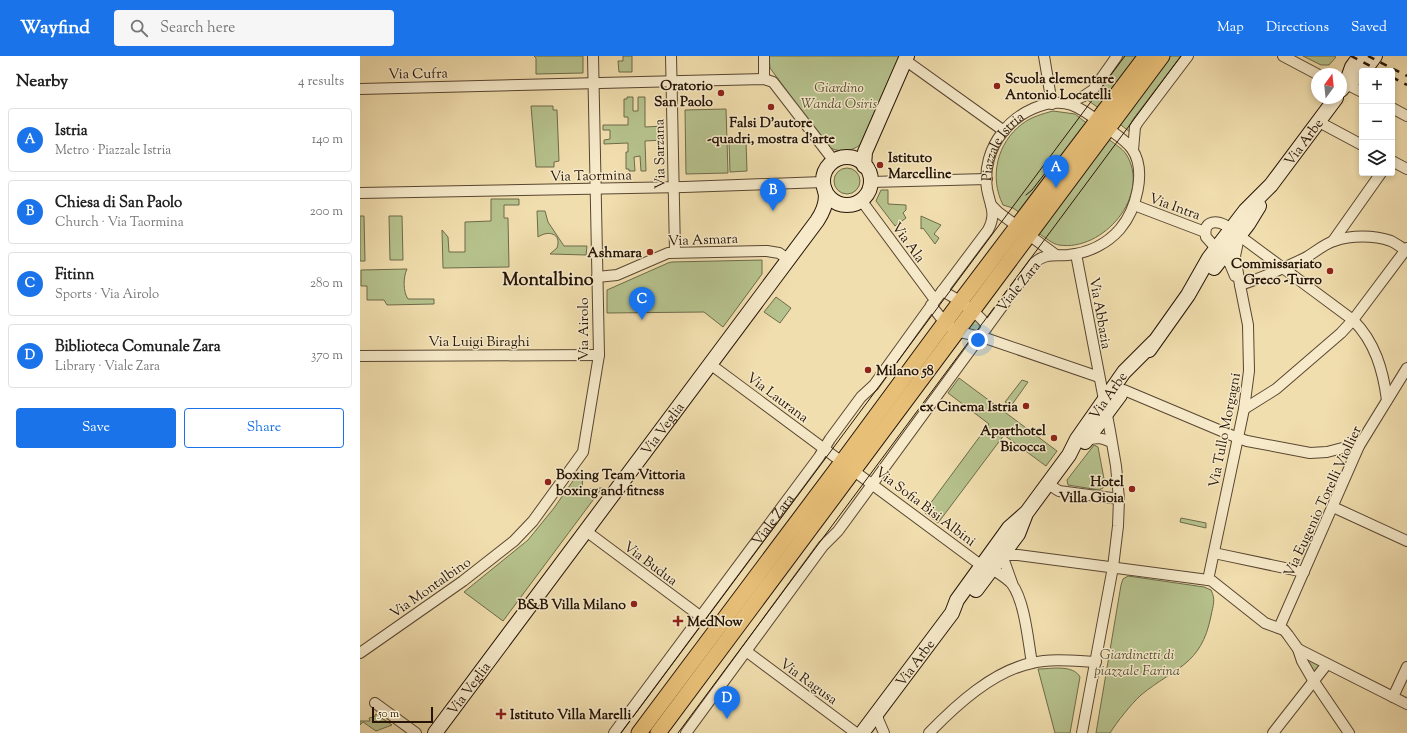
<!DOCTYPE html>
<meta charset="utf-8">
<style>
:root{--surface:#fff;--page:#f6f6f6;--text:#222;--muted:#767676;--line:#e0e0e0;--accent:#1a73e8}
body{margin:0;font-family:"Sorts Mill Goudy",serif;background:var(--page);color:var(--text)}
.controls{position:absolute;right:12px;top:12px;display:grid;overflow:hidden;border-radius:4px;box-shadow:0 2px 6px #0003}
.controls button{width:36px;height:36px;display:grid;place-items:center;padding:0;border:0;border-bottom:1px solid var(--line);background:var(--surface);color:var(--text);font:20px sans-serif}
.compass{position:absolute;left:951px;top:12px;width:36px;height:36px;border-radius:50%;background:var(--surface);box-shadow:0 2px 6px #0003;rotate:15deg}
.scale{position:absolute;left:12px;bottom:10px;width:61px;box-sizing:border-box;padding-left:4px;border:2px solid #261407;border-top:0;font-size:11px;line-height:14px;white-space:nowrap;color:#261407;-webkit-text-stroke:3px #f6eaca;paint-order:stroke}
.you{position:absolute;left:618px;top:284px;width:14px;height:14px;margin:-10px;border:3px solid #fff;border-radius:50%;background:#1a73e8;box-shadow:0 0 0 6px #1a73e833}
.badge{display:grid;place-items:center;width:26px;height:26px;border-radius:50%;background:var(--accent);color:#fff;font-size:13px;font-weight:700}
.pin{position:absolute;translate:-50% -33px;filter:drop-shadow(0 1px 2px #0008)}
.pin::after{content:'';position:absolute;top:21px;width:14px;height:12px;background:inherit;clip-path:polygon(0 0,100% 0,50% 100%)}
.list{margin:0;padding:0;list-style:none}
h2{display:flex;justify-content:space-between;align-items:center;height:52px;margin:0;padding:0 16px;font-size:17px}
h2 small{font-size:13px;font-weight:400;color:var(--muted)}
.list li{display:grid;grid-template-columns:26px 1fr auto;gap:12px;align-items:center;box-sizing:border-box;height:64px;margin:0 8px 8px;padding:0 8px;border:1px solid var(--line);border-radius:4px}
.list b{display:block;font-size:15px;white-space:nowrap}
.list p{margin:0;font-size:13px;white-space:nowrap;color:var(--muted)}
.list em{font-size:13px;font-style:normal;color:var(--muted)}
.actions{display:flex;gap:8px;padding:12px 16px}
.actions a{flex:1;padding:9px 0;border:1px solid var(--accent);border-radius:4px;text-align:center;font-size:14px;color:var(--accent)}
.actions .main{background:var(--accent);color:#fff}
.icon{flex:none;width:22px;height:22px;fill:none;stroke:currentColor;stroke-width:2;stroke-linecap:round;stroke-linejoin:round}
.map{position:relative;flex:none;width:1047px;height:677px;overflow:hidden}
header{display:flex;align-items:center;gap:24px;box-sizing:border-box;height:56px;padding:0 20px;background:var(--accent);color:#fff}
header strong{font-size:19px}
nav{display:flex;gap:22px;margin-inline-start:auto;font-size:14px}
.search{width:280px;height:36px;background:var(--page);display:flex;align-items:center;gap:10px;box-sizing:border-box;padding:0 14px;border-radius:4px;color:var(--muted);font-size:15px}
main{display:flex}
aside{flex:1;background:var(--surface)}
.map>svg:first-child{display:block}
</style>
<header>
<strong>Wayfind</strong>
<div class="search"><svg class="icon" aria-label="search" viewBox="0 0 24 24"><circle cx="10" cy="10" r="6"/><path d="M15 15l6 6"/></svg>Search here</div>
<nav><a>Map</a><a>Directions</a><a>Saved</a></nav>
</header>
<main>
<aside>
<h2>Nearby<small>4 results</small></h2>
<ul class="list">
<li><span class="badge">A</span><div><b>Istria</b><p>Metro · Piazzale Istria</p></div><em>140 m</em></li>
<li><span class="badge">B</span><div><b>Chiesa di San Paolo</b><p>Church · Via Taormina</p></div><em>200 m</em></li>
<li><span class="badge">C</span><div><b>Fitinn</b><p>Sports · Via Airolo</p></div><em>280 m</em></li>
<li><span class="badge">D</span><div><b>Biblioteca Comunale Zara</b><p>Library · Viale Zara</p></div><em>370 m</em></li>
</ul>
<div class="actions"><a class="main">Save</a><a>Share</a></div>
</aside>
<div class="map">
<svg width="1047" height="677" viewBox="0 0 1047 677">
<rect width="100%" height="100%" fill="#f1deae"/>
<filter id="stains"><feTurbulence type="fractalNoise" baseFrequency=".005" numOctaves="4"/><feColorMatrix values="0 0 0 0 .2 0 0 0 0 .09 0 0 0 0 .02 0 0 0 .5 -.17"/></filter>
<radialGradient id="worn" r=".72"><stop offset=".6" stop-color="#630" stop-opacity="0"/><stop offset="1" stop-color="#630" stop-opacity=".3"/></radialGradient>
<!-- green -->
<g fill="#b6c28d" stroke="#6e6b4a">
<path d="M 174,0 L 223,0 L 223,17 L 176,18 L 176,2 Z"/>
<path d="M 263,0 L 272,0 L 272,16 L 259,16 L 258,5 L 263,5 Z"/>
<path d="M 409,0 L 540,0 L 500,89 C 491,96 477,97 467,90 L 410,12 Z"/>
<path d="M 762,0 L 779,0 L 740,53 L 726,43 Z"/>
<path d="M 807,0 L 823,0 L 770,76 L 757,66 Z"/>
<path d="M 943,0 L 974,0 L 976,1 L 969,9 L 961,9 Z"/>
<path d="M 267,41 L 273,41 L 273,55 L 278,55 L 278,41 L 285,41 L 285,71 L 303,70 L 304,84 L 285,85 L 286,115 L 281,115 L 280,100 L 274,101 L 275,115 L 269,115 L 269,113 L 266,113 L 266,96 L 268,96 L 268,87 L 244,88 L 244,84 L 250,83 L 250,74 L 243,74 L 243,69 L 268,69 L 268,61 L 264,61 L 264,43 L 267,43 Z"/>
<path d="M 171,50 L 193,50 L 193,54 L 197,54 L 199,105 L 194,106 L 194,111 L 176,111 Z"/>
<path d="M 366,53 L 368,117 L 326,118 L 325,54 Z"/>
<path d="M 693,55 L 715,58 L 729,69 L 660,157 L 653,152 L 643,149 C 629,121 637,87 662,68 C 671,61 682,58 693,55 Z"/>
<path d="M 747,82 C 753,87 762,92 766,98 C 792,139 743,196 699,189 C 692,188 685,181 678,177 Z"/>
<path d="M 369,85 L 386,85 L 387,115 L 370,116 Z"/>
<circle cx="487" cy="125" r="13"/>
<path d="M 521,134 L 528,134 L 528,148 L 546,149 L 546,154 L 543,157 L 546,162 L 535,170 L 516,145 Z"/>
<path d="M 131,143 L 159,143 L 159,149 L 144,149 L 144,162 L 148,162 L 149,211 L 83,212 L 82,174 L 88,181 L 89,196 L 105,196 L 105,166 L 131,165 Z"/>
<path d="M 177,155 L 185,155 L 188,166 L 204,190 L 227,190 L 226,199 L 190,198 L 197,192 C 202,177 188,174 178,181 Z"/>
<path d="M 0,160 L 4,160 L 5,205 L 0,205 Z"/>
<path d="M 29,160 L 42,160 L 43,204 L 30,204 Z"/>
<path d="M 561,160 L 581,169 L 574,178 L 579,182 L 575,188 L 563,172 L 561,173 Z"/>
<path d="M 402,204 L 402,218 L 363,271 L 344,256 L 247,257 L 247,234 L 308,207 L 312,206 Z"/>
<path d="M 47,213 C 43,221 43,236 48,243 L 74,243 L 74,248 L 27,249 L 24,244 L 7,244 L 7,230 L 1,230 L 1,214 Z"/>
<path d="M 416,241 L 431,252 L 420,267 L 404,256 Z"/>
<path d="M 612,263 L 616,263 L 621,272 L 620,276 L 606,272 Z"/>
<path d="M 599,322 L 697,395 L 686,410 L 644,379 L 578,467 L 564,456 L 629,368 L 588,337 Z"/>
<path d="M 662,324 L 668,326 L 651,350 L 645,346 Z"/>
<path d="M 734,389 L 738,391 L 745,428 L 743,432 L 739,434 L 708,429 L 707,424 Z"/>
<path d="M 217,419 L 223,419 L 222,433 L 242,432 L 143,565 L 104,536 L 168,484 L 194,452 Z"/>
<path d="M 821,462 L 846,467 L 846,472 L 820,466 Z"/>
<path d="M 768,520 L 844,531 L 851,534 C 856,544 853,549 851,560 C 841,610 815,611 781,639 C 771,648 757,666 750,677 L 736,677 L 761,529 L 763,523 Z"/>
<path d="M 947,600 L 963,608 L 954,620 L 944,603 Z"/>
<path d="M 678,613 C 690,613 713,608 720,621 L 710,677 L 695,677 Z"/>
<path d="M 16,658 L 32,669 L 16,675 L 3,666 L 0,669 L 0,665 L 10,665 L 9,662 L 14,661 Z"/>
</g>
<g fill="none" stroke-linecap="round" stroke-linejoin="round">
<!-- street casing -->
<g stroke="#594631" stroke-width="12">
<g id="street">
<path d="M 311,0 L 315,196"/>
<path d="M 404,0 L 404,23"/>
<path d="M 684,0 L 692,48"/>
<path d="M 923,0 L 957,18"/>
<path d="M 545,4 L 644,75"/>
<path d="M 986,28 L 1002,36"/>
<path d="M 0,33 L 404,23 L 413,26 L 474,105"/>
<path d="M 706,47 L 724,40 L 733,34 L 757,0"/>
<path d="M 1032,52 L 1047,60"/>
<path d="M 959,66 L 1002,89"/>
<path d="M 773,94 L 775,71 L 778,66 L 828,0"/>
<path d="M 1032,105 L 1047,113"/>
<path d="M 510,126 L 627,123"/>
<path d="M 0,137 L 324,131 L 463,126"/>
<path d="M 501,144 L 575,244"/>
<path d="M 631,149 L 638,156 L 696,199"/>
<path d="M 774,149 L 845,176"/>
<path d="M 973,185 L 1021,117"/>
<path d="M 716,198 L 750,375 L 756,410 L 759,443 L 758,470 L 753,511 L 722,677"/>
<path d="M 875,220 L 870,208 L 846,181 C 843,167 853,163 865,169 L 993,264 C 1015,286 1023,314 1027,344"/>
<path d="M 237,221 L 257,219 L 308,197 L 407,195 L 419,197 L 428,203"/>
<path d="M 880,229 C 902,222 924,212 945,202 C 954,197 964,188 974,185 C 991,179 1014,179 1031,185 C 1037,188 1042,192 1047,195"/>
<path d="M 582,235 C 593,240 623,260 627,271"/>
<path d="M 571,249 L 585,267 L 596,275 L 628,283 L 739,321"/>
<path d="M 0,300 L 239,299"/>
<path d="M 350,308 L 622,510"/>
<path d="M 764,334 L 878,382 L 887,385 L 950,397 L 967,396 L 994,389 L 999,390"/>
<path d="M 884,353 L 916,333 L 981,277 L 993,264 L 1047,192"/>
<path d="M 727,384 C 737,381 742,382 751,386"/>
<path d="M 688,428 L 699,435 L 759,443"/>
<path d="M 973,451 L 1047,485"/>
<path d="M 226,475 L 340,560"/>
<path d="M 854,497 L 944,516"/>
<path d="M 632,513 C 638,517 647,522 652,528 C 665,546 668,585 672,607"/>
<path d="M 848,524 L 884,353 L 889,315 L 888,269 L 880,229 L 875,200 L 879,181"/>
<path d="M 652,527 L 642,499 L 658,499 L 848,524 L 852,525 L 905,567 L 924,574 L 928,579 L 938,593 L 942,605 L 953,624 L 989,677"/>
<path d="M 919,572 L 999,390 L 1047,312"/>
<path d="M 938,593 L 1047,648"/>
<path d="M 386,595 L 496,677"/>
<path d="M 0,597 L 103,525 L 154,485 L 173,465 L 223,396 L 239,299 L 233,0"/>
<path d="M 1033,641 L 1047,611"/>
<path d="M 15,647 L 56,677"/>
<path d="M 518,656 L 518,663 L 524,677"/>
<path id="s1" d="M 254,677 L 459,401 L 470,383 L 501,341 L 514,329 L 568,254 L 628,174 C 637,157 630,150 627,133 C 624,113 630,92 642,77 C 657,57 687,41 712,49 C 723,53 733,61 742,68 C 752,76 765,83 772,93 C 787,115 776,154 760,173 C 747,188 728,197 708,199 C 694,200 685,197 674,207 L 478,475 L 463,490 L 326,677"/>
<path d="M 569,677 C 596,649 633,615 672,607 C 692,602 715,605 736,606"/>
<path d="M 913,677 L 967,608"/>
</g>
</g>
<!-- secondary casing -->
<g stroke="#261407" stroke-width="16">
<g id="secondary">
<path d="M 1004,15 L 1015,0"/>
<path d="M 986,28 L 1002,18"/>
<path d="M 981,34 L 986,28 L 992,11 L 1000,0"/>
<circle cx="487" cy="125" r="24"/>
<path d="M 504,110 L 505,96 L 547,0"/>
<path d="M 854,212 L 888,168 L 899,150"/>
<path id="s2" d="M 789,294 L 828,239 L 849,202 L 885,155 L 911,129 L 976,42"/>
<path d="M 725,386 L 760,339"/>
<path d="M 616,534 L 658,478 L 665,460"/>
<path id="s3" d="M 75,677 L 457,165 C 463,156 468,145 465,134"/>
<path id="s4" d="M 502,677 L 592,557 L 597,544 L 649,472 L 667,456 L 709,399 L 717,383 L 764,316 L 794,286"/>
</g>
</g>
<!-- primary casing -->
<g stroke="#261407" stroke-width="17">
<g id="primary">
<path d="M 279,677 L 482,406 L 600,246 L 786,0"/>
<path d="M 298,677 L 802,0"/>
</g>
</g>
<!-- street -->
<use href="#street" stroke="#f6eaca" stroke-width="10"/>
<!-- secondary -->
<use href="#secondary" stroke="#f6eaca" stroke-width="14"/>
<!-- primary -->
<use href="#primary" stroke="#e8bf77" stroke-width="15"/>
<!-- tram -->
<g stroke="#261407" stroke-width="1">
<path d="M 666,139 L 672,134 L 686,116"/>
<path d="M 261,677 L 765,0"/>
<path d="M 318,677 L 821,0"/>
</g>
<!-- rail -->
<g stroke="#261407" stroke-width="2.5" stroke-dasharray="7 7" stroke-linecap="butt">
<path d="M 991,0 L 1020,15"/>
<path d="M 1008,0 L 1047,20"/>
<path d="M 1032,21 L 1047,29"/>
</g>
</g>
<!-- markers -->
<g fill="#8f2418" stroke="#f6eaca" stroke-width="1.5">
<circle cx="637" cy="30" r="4"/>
<circle cx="361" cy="37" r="4"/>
<circle cx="411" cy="51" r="4"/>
<circle cx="520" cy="109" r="4"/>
<circle cx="290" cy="196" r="4"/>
<circle cx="970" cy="215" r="4"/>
<circle cx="508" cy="314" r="4"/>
<circle cx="666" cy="350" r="4"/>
<circle cx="694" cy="382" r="4"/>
<circle cx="188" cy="426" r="4"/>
<circle cx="772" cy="433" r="4"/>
<circle cx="274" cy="548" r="4"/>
<path d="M316 559h4v4h4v4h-4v4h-4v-4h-4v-4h4z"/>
<path d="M139 652h4v4h4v4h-4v4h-4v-4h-4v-4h4z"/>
</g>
<g text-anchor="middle" stroke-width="3" stroke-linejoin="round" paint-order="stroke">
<!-- street labels -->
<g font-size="14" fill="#261407" stroke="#f6eaca">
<text transform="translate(58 17) rotate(-1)" y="5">Via Cufra</text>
<text dy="5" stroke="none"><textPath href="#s2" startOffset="260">Via Arbe</textPath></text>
<text dy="5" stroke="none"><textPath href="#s1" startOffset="717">Piazzale Istria</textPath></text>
<text transform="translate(299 98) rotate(-91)" y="5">Via Sarzana</text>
<text transform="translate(231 119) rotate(-1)" y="5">Via Taormina</text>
<text transform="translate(815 150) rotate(20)" y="5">Via Intra</text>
<text transform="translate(343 183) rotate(-2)" y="5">Via Asmara</text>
<text transform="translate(549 186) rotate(54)" y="5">Via Ala</text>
<text transform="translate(658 230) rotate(-51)" y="5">Viale Zara</text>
<text transform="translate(741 257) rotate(80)" y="5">Via Abbazia</text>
<text transform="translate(223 273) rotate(-90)" y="5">Via Airolo</text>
<text x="119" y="290">Via Luigi Biraghi</text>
<text dy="5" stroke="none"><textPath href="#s4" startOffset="419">Via Arbe</textPath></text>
<text transform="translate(418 341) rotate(37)" y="5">Via Laurana</text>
<text dy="5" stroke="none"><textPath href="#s3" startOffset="380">Via Veglia</textPath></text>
<text transform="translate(864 374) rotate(-79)" y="5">Via Tullo Morgagni</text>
<text transform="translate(962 445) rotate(-65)" y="5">Via Eugenio Torelli Viollier</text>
<text transform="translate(566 450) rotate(37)" y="5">Via Sofia Bisi Albini</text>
<text dy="5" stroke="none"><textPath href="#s1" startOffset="266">Viale Zara</textPath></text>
<text transform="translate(291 507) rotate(37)" y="5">Via Budua</text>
<text transform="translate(70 531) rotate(-35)" y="5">Via Montalbino</text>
<text dy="5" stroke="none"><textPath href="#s4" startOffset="88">Via Arbe</textPath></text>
<text transform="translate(449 625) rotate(36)" y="5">Via Ragusa</text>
<text dy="5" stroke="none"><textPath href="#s3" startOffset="56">Via Veglia</textPath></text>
</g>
<!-- poi labels -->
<g font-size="14" font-weight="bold" fill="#261407" stroke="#f6eaca" text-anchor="end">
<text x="645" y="27" text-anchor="start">Scuola elementare<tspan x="645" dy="16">Antonio Locatelli</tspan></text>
<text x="353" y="34">Oratorio<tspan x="353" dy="16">San Paolo</tspan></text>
<text x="411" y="71" text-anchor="middle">Falsi D'autore<tspan x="411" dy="16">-quadri, mostra d'arte</tspan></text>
<text x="528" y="106" text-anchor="start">Istituto<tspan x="528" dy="16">Marcelline</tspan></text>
<text x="282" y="201">Ashmara</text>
<text x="962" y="212">Commissariato<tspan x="962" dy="16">Greco -Turro</tspan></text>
<text x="516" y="319" text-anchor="start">Milano 58</text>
<text x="658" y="355">ex Cinema Istria</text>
<text x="686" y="379">Aparthotel<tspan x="686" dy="16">Bicocca</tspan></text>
<text x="196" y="423" text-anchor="start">Boxing Team Vittoria<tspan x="196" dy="16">boxing and fitness</tspan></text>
<text x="764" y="430">Hotel<tspan x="764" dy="16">Villa Gioia</tspan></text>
<text x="266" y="553">B&amp;B Villa Milano</text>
<text x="327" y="570" text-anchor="start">MedNow</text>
<text x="150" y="663" text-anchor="start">Istituto Villa Marelli</text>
</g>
<!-- park labels -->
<g font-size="14" font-style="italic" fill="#585136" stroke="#f6eaca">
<text x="479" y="36">Giardino<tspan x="479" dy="16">Wanda Osiris</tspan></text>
<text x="777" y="603">Giardinetti di<tspan x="777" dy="16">piazzale Farina</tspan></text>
</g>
<!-- district labels -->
<g font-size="18" font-weight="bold" fill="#261407" stroke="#f6eaca">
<text x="188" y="229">Montalbino</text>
</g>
</g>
<rect width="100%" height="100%" filter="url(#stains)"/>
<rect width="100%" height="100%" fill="url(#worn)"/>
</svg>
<div class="controls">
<button>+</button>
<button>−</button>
<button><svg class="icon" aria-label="layers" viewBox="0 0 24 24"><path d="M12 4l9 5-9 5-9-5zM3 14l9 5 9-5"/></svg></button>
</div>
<svg class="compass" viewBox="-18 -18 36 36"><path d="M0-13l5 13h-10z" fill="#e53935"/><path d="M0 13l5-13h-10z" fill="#767676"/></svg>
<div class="scale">50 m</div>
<div class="you"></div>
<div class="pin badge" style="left:696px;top:132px">A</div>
<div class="pin badge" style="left:413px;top:155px">B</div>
<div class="pin badge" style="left:282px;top:264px">C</div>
<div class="pin badge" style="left:367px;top:663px">D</div>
</div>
</main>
